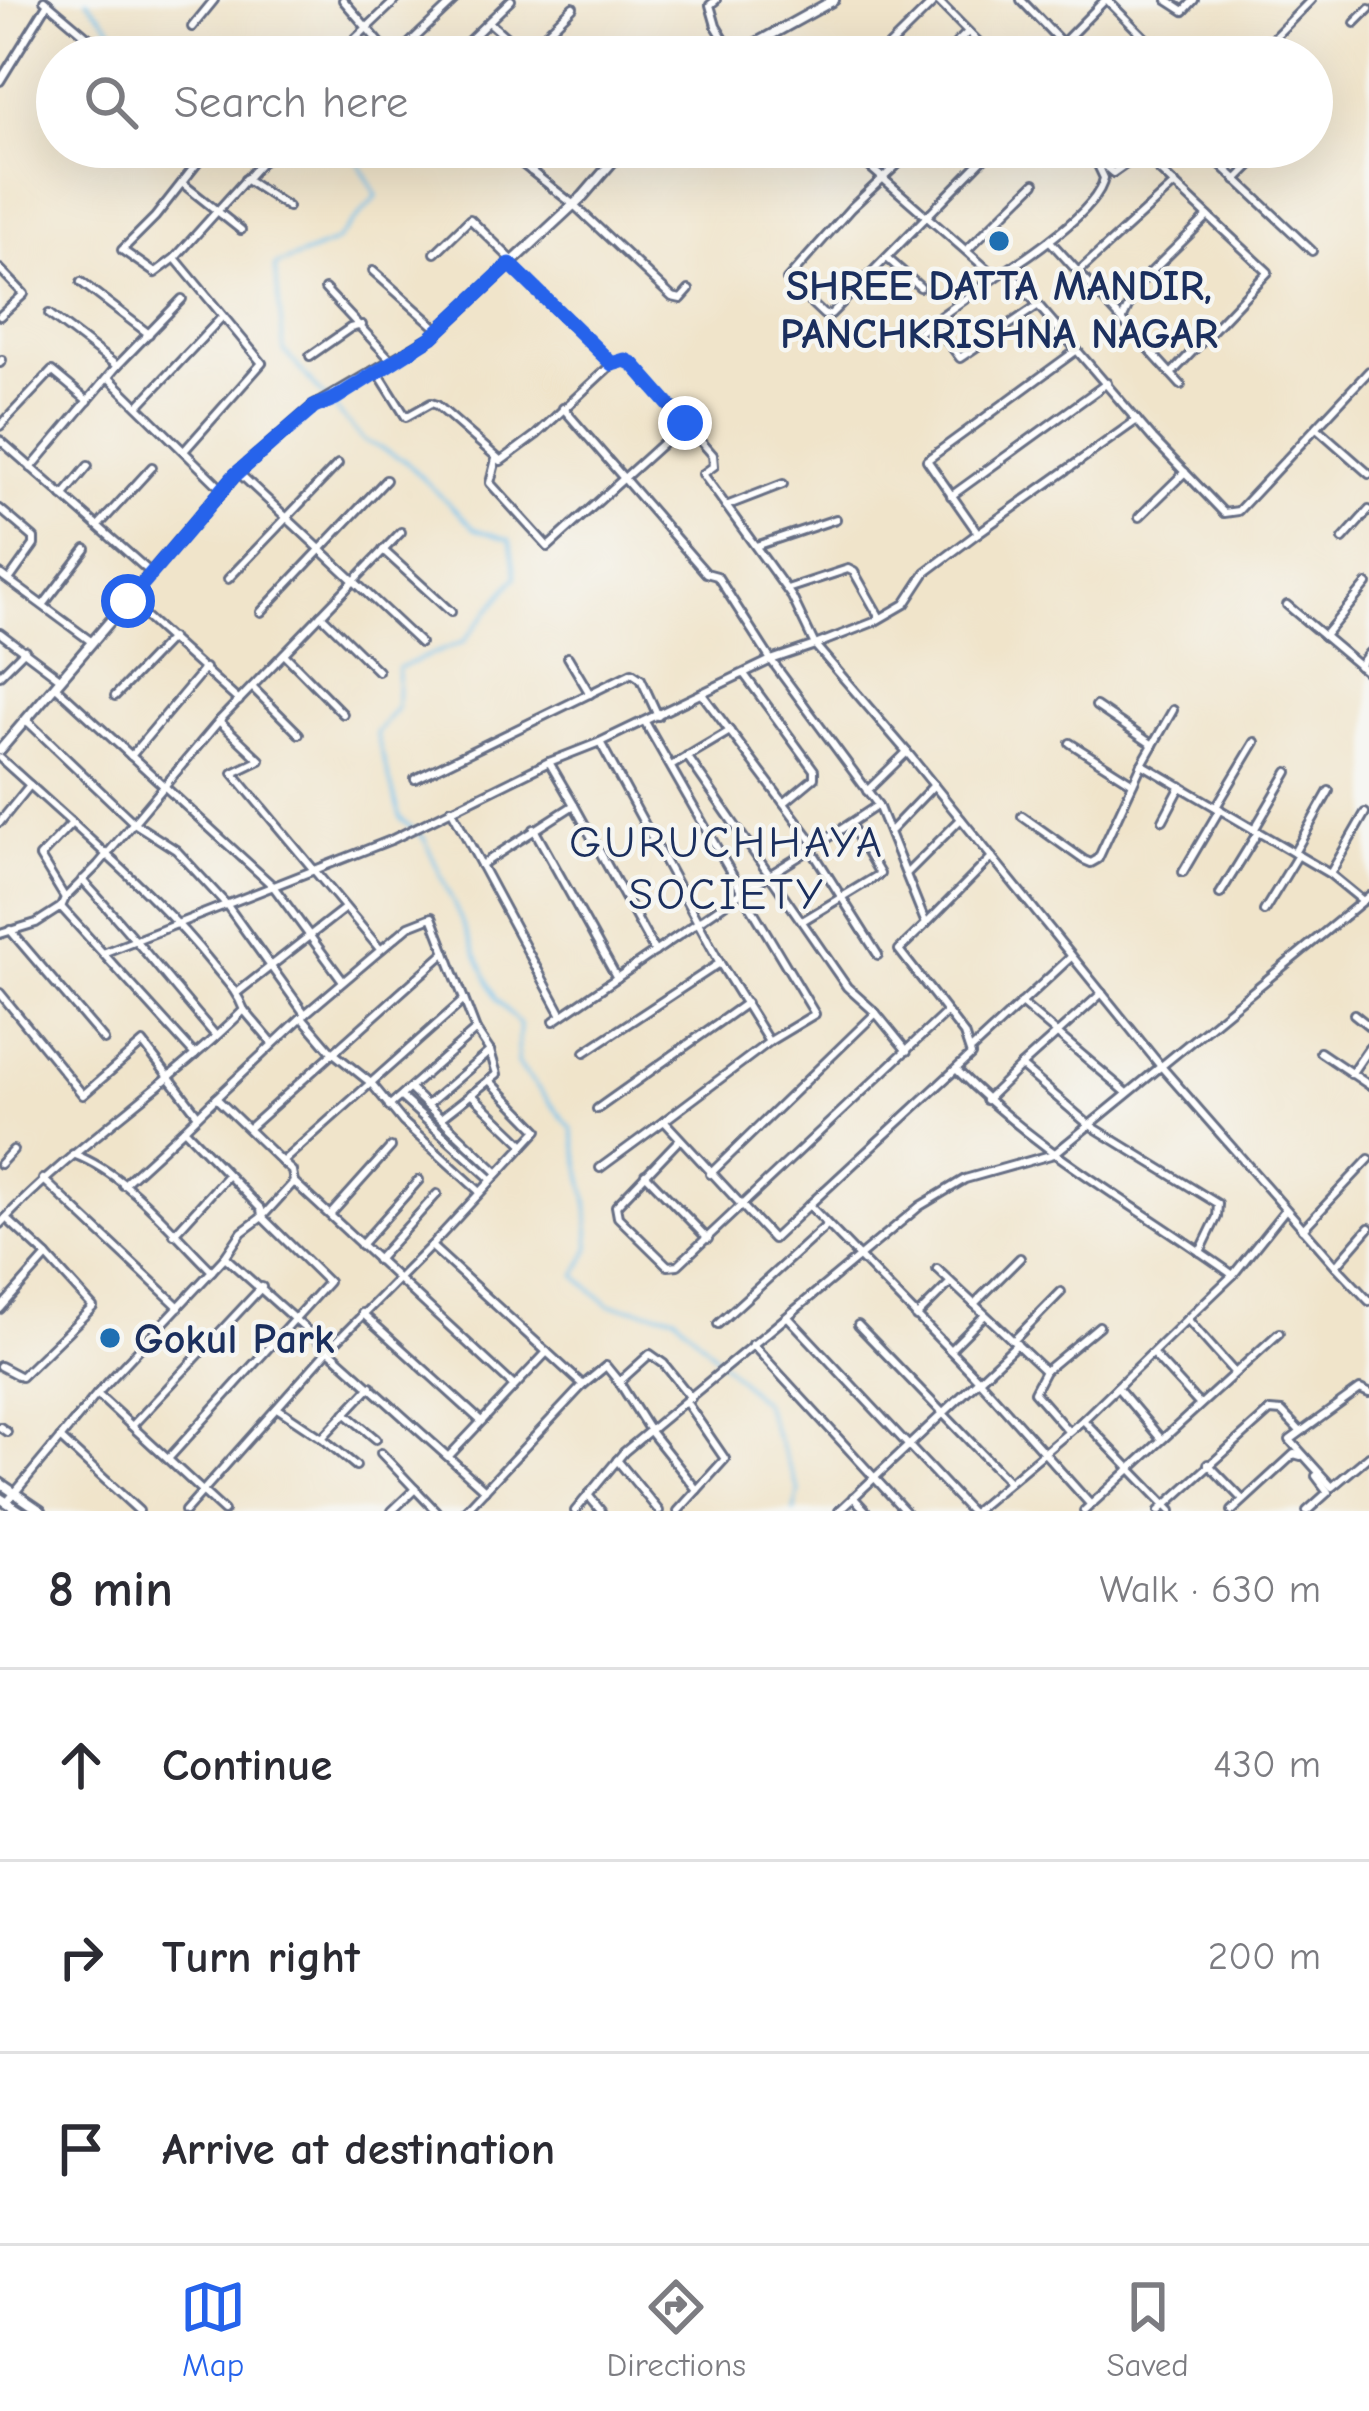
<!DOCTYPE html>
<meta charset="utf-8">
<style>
:root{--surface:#fff;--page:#f2f2f3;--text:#2b2b33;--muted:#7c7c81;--line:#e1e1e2;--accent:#2563eb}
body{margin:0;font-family:"Comic Neue",sans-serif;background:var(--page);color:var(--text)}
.stop{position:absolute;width:36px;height:36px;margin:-27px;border:9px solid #2563eb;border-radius:50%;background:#fff}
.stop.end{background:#2563eb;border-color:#fff;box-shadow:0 3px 12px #0008}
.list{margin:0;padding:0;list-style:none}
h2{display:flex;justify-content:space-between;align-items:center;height:156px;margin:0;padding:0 48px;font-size:51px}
h2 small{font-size:39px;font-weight:400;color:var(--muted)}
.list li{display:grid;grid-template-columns:78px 1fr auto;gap:36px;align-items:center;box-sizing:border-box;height:192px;padding:0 48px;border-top:3px solid var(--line)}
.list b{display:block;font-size:45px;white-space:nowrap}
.list em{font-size:39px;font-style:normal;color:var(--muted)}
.icon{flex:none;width:66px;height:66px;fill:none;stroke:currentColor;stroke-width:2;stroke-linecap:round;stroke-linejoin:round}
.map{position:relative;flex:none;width:1369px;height:1511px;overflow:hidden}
.search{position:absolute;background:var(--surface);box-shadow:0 12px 48px #0002;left:36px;right:36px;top:36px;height:132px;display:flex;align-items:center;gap:30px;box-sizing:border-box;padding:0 42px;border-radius:66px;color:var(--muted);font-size:45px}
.sheet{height:732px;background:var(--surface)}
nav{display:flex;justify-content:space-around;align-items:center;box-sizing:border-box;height:168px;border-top:3px solid var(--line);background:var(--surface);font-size:33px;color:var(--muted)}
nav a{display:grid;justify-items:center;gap:6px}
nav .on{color:var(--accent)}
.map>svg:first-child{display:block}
</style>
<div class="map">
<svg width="1369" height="1511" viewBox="0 0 1369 1511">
<rect width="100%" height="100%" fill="#f6f6f2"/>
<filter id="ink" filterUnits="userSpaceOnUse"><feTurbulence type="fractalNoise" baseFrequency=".00833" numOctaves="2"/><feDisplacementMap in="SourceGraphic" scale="24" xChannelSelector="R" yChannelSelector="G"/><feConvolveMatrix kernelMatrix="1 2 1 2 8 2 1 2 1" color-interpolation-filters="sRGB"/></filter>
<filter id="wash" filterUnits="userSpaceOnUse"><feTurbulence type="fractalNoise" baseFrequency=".004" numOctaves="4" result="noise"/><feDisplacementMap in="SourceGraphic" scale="48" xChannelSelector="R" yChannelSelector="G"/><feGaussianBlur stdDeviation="2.7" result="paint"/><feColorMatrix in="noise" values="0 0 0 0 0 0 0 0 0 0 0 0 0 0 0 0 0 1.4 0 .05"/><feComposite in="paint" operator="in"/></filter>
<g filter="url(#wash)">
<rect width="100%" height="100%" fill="#f0e4ca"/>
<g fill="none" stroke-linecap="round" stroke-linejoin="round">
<!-- stream -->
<g stroke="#72c1ed" stroke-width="3">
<path d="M 87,0 L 137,57"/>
<path d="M 350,147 L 377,196 L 335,242 L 275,266 L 284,351 L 363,440 L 404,460 L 475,529 L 510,540 L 516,577 L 463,642 L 398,668 L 397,708 L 376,733 L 401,819 L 424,838 L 496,998 L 520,1025 L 517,1063 L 572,1129 L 587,1199 L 590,1247 L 576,1276 L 609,1305 L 675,1315 L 763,1403 L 799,1491 L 794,1511"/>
</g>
</g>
</g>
<g filter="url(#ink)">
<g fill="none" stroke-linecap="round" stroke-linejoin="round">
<!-- minor casing -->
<g stroke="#666e84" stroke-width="12">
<g id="minor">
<path d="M 44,0 L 102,49"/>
<path d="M 343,0 L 392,57"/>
<path d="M 716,0 L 710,5 L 716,26 L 734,56"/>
<path d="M 937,0 L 993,57"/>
<path d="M 1021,0 L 1062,43"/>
<path d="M 1107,0 L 1164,57"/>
<path d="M 1167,0 L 1184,11 L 1194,0"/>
<path d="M 490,23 L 525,54"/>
<path d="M 1355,23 L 1369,9"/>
<path d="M 192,27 L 214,0"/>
<path d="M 854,51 L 857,57"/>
<path d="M 336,57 L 396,0"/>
<path d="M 395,57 L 455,0"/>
<path d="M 452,57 L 511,0"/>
<path d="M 522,57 L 573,7"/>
<path d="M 581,57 L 593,45"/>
<path d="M 878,57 L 936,0"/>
<path d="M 942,57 L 968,32"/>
<path d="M 1049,57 L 1105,0"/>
<path d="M 1255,57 L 1311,0"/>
<path d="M 0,81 L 48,3"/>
<path d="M 210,147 L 155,217 L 122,250 L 155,273 L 175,258 L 275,147"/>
<path d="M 501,147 L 574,205 L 672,297 L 681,299 L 689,290"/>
<path d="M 847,147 L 996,277 C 1025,259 1098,211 1104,178 L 1096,161"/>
<path d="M 916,147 L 851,208 L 787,280 L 824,315 L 831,314 L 991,151"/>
<path d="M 1082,147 L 1113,173 L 1150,147"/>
<path d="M 1202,147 L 1312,251"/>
<path d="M 1142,154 L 1268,272 L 1171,374"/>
<path d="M 531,171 L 551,147"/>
<path d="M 245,179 L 288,207"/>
<path d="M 1236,180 L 1269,147"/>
<path d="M 182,183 L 241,230"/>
<path d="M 1050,241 L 1181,385"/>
<path d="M 969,248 L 1035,183"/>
<path d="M 435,253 L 470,219 L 513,261"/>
<path d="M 175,258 L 262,363 L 184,451"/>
<path d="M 887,258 L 920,287"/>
<path d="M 510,264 L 612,364"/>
<path d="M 0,269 L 24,294 L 0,316"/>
<path d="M 1008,270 L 1153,439 L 1224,513 L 1238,511 L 1369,371"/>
<path d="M 373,271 L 439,330"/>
<path d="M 1077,273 L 1175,184"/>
<path d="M 81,282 L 149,334"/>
<path d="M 325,289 L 392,361"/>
<path d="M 49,314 L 117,366"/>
<path d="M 1122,320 L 1139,284 L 1208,216"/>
<path d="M 933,322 L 960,358 L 1037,306"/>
<path d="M 916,334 L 996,277"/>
<path d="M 310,356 L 350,328 L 362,325"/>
<path d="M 0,363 L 2,360"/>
<path d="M 377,371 L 406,417 L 431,403 L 437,405 L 501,461 L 536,435 L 612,364 L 625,360 L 633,364 L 713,455 L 714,466 L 703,474 L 792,597 L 815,645 L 874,622 L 905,604 L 926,572 L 978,533 L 927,460 L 1077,350"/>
<path d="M 108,377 L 223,490"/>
<path d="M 138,406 L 222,317"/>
<path d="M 563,408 L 706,573 L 717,576 L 771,660 L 878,805 L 816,846"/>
<path d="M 0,426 L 52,371 L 88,401"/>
<path d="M 1318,429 L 1369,474"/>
<path d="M 0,440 L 151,573"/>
<path d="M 496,459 L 490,483 L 548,547 L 685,423"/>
<path d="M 31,468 L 117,366 L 182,299"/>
<path d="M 239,473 L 420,643"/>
<path d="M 63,496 L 88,466"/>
<path d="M 951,496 L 1107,383"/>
<path d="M 726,506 L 783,484"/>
<path d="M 0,509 L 34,538 L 34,545 L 9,580"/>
<path d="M 1139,517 L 1185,472"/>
<path d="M 98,526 L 152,467"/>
<path d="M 978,533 L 1137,420"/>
<path d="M 1343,539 L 1369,510"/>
<path d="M 756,546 L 836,519"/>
<path d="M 383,550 L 451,612"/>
<path d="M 0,574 L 92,642"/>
<path d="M 228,579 L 338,464"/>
<path d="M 787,589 L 848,569 L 854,572 L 880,618"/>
<path d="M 128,601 L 239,701"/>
<path d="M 44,604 L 86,549"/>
<path d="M 1287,605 L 1369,674"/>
<path d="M 261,612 L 386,480"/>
<path d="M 321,615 L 378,671"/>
<path d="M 0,633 L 61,679"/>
<path d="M 1324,636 L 1367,584"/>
<path d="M 284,654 L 343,714"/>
<path d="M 568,657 L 590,694"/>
<path d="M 1359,666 L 1369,653"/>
<path d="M 744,674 L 814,770 L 814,778 L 784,803"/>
<path d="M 0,675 L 25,650"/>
<path d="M 55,686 L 273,886 L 343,981"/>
<path d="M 252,687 L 299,734"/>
<path d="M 115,696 L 171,638"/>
<path d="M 1096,706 L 1153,745"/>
<path d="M 26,720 L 134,823 L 176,850 L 226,904 L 305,1014 L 216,1098"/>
<path d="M 219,721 L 260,760 L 233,773 L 380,949"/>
<path d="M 645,722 L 742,892 L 816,846 L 702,694"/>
<path d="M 600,742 L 771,660 L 815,645 L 907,752 L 1159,1064 L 1336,1266 L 1369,1228"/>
<path d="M 1070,743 L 1133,783"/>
<path d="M 131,756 L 205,668"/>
<path d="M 687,756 L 847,987 L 876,1013"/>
<path d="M 0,758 L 72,823 L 40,857 L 65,898"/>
<path d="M 549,762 L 574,805"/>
<path d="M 1142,764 L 1330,874 L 1363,901"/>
<path d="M 671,766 L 730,731"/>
<path d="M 415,779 L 632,673 L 641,679 L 658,716"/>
<path d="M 867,791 L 907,752"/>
<path d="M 1216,807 L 1255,742"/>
<path d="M 451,809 L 562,1015"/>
<path d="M 1022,816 L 1084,860 L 1091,863 L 1098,859 L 1142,764 L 1173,710"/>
<path d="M 1163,820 L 1181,786"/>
<path d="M 0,822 L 30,785"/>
<path d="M 72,823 C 122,869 170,911 212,964 C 225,980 237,991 244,1010"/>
<path d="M 534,829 L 617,978"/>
<path d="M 891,830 L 934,785"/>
<path d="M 1254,830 L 1288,772"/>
<path d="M 811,849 L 878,955"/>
<path d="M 1294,853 L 1329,791"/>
<path d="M 481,865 L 574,805 L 655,952"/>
<path d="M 1183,872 L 1220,809"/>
<path d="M 907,873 L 961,819"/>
<path d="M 1330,874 L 1365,813"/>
<path d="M 82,880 C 129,930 171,984 216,1036"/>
<path d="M 1220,894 L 1258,832"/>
<path d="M 61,907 L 65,898 L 98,865 L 219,721 L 401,532"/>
<path d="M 1264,911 L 1298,855"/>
<path d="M 804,920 L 880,874 L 851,825"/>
<path d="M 926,924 L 992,857"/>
<path d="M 10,930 L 104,1040"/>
<path d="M 0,934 L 36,923 L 61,907 L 195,1055"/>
<path d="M 103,953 L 391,840 L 549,762 L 600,742 L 720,963 L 769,1042 L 664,1121 L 773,1239 L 809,1205 L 979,1380 L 1090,1504"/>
<path d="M 238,992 L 345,908"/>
<path d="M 0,993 L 83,1095 L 143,1043 L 198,1115"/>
<path d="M 1021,1003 L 1126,1092"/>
<path d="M 305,1014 L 409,926 L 432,917 L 476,1030 L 389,1106"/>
<path d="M 1354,1014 L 1369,1026"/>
<path d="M 302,1017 L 331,1051 L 371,1083 L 403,1122 L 479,1191"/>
<path d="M 554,1021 L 742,892 L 815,1014 L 770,1041"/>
<path d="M 972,1049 L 1071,957"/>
<path d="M 585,1052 L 720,963"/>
<path d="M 1320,1052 L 1369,1085"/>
<path d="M 1021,1066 L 1102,993"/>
<path d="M 957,1070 C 1038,1153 1140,1208 1233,1275"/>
<path d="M 1351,1074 L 1369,1048"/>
<path d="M 410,1089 L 498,1173"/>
<path d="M 471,1094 L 524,1145"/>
<path d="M 401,1097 L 491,1179"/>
<path d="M 986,1100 L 1021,1066 L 1088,1124 L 1218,1204 L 1217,1217 L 1200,1252"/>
<path d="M 427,1105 L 490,1051"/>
<path d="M 597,1109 L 746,1003"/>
<path d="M 441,1118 L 497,1074 L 490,1051 L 476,1030"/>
<path d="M 249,1128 L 446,952"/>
<path d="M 679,1140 L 616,1206 L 618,1217 L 668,1266 L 678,1265 L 947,1012"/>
<path d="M 73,1154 C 128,1174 171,1231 212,1271"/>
<path d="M 0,1164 L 13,1150"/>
<path d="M 600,1168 L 664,1121"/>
<path d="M 645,1174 L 708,1239"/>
<path d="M 710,1174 L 876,1013 L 907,1051"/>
<path d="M 43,1179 L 179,1307"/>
<path d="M 294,1182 L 292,1171 L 282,1162 L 464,1000"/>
<path d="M 123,1185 L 184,1129"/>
<path d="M 809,1205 L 971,1055 L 964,1034 L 899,950 L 926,924 L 878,805"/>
<path d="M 330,1215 L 391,1147"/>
<path d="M 0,1224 C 75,1144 166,1087 244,1010 L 272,1043"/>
<path d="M 1303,1229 L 1369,1159"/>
<path d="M 174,1234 L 228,1175"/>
<path d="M 361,1245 L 419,1180"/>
<path d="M 431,1246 L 538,1130 L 489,1080"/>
<path d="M 225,1257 L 242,1232 L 262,1217 L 261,1209 L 184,1129 L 216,1098 L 282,1162"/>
<path d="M 377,1260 L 437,1194"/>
<path d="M 1336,1266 L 1369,1301"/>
<path d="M 937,1269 L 1045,1371"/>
<path d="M 974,1304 L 1020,1258"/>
<path d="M 0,1309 L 47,1256 L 6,1218"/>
<path d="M 362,1313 L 481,1421"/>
<path d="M 788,1317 L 970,1511"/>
<path d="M 916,1317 L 950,1283"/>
<path d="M 1187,1319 L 1233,1275 L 1285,1210"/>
<path d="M 718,1324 L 827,1225"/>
<path d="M 858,1325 L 1009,1482"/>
<path d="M 1014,1340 L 1061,1292"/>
<path d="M 752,1344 L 905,1511"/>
<path d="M 950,1350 L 985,1315"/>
<path d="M 1153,1354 L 1199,1404"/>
<path d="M 0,1366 L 21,1377 L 93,1307 L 47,1256"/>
<path d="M 619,1382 L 650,1431 L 697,1490"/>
<path d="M 1117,1387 L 1161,1439"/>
<path d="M 1369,1393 L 1360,1389 L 1290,1440 L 1332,1487 L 1369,1456"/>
<path d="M 97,1394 L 224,1511"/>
<path d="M 277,1408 L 322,1438 L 371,1386"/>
<path d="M 345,1413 L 376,1439"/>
<path d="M 1083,1420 L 1171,1511"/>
<path d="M 132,1426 L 262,1287"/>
<path d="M 0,1427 L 7,1432"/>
<path d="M 1068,1431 L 1034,1392 L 1045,1371 L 1099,1326"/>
<path d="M 60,1438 L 139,1511"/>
<path d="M 322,1438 L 356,1466"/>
<path d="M 381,1453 L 415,1489"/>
<path d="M 449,1456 L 547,1352"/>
<path d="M 168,1459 L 328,1282 L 262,1217 L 294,1182 L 514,1386"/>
<path d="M 617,1460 L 659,1511"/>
<path d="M 1208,1464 L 1242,1499"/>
<path d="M 588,1495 L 601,1511"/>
<path d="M 853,1497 L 866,1511"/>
<path d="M 7,1502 L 97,1394 L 225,1257 L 485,1490"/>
<path d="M 185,1511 L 330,1348 L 431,1246 L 583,1385"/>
<path d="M 392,1511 L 415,1489 L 436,1511"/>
<path d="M 465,1511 L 583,1385 L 606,1366 L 619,1382 L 650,1354 L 664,1364 L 691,1398"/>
<path d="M 575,1511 L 624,1452 L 920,1206 L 965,1179 L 1054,1154 L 1369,896"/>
<path d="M 678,1511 L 725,1459 L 686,1402"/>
<path d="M 839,1511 L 1017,1344"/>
<path d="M 975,1511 L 1083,1420 L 1187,1319 L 1234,1372"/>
<path d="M 1084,1511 L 1279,1333"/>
<path d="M 1159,1511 L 1270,1411 L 1282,1412 L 1300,1431"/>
<path d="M 1232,1511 L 1294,1454 L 1301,1456"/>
<path d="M 1307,1511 L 1328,1492 L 1316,1476"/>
</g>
</g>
<!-- tertiary casing -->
<g stroke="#666e84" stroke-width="14">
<g id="tertiary">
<path d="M 731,57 L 834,0"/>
<path d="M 0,750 L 235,475 L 313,407 L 432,337 L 583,196 L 625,147"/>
<path d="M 0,1483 L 41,1511"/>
<path d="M 0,1498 L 20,1511"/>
</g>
</g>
<!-- minor -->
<use href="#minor" stroke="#fff" stroke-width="6"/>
<!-- tertiary -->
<use href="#tertiary" stroke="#fff" stroke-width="8"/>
</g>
</g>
<g fill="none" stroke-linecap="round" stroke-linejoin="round" filter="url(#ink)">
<!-- route -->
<path stroke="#2563eb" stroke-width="15" d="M 128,601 L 235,475 L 314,407 L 336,398 L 432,337 L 510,264 L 612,364 L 625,360 L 633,364 L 685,423"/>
</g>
<!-- markers -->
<g fill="#1f6fb2" stroke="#f6f6f2" stroke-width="4.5">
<circle cx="999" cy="241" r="12"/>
<circle cx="110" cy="1338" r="12"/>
</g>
<g text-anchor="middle" stroke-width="9" stroke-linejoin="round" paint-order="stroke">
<!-- poi labels -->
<g font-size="42" font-weight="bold" fill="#1b2f5e" stroke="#f6f6f2">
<text x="999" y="300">SHREE DATTA MANDIR,<tspan x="999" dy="48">PANCHKRISHNA NAGAR</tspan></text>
<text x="134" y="1353" text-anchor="start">Gokul Park</text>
</g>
<!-- neighbourhood labels -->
<g font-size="45" letter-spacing="3" fill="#1b2f5e" stroke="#f6f6f2">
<text x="727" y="857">GURUCHHAYA<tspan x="727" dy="52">SOCIETY</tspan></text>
</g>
</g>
</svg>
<div class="stop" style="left:128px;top:601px"></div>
<div class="stop end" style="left:685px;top:423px"></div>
<div class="search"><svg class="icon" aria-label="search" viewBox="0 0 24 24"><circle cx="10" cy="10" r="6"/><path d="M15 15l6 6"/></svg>Search here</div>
</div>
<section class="sheet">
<h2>8 min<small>Walk · 630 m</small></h2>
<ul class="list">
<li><svg class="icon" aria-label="ahead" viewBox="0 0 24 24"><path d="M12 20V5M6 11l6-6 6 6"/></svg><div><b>Continue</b></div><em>430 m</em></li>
<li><svg class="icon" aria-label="right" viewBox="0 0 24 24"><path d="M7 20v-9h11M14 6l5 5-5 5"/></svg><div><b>Turn right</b></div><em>200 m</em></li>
<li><svg class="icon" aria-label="arrive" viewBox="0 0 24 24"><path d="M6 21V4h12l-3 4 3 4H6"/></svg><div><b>Arrive at destination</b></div></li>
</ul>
</section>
<nav>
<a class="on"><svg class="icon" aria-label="map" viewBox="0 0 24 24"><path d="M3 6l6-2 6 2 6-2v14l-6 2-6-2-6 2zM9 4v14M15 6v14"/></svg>Map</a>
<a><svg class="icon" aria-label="directions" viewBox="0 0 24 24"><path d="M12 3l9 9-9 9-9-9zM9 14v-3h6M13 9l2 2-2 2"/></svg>Directions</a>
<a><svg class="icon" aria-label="saved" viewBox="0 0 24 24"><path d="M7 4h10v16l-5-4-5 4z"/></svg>Saved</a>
</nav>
